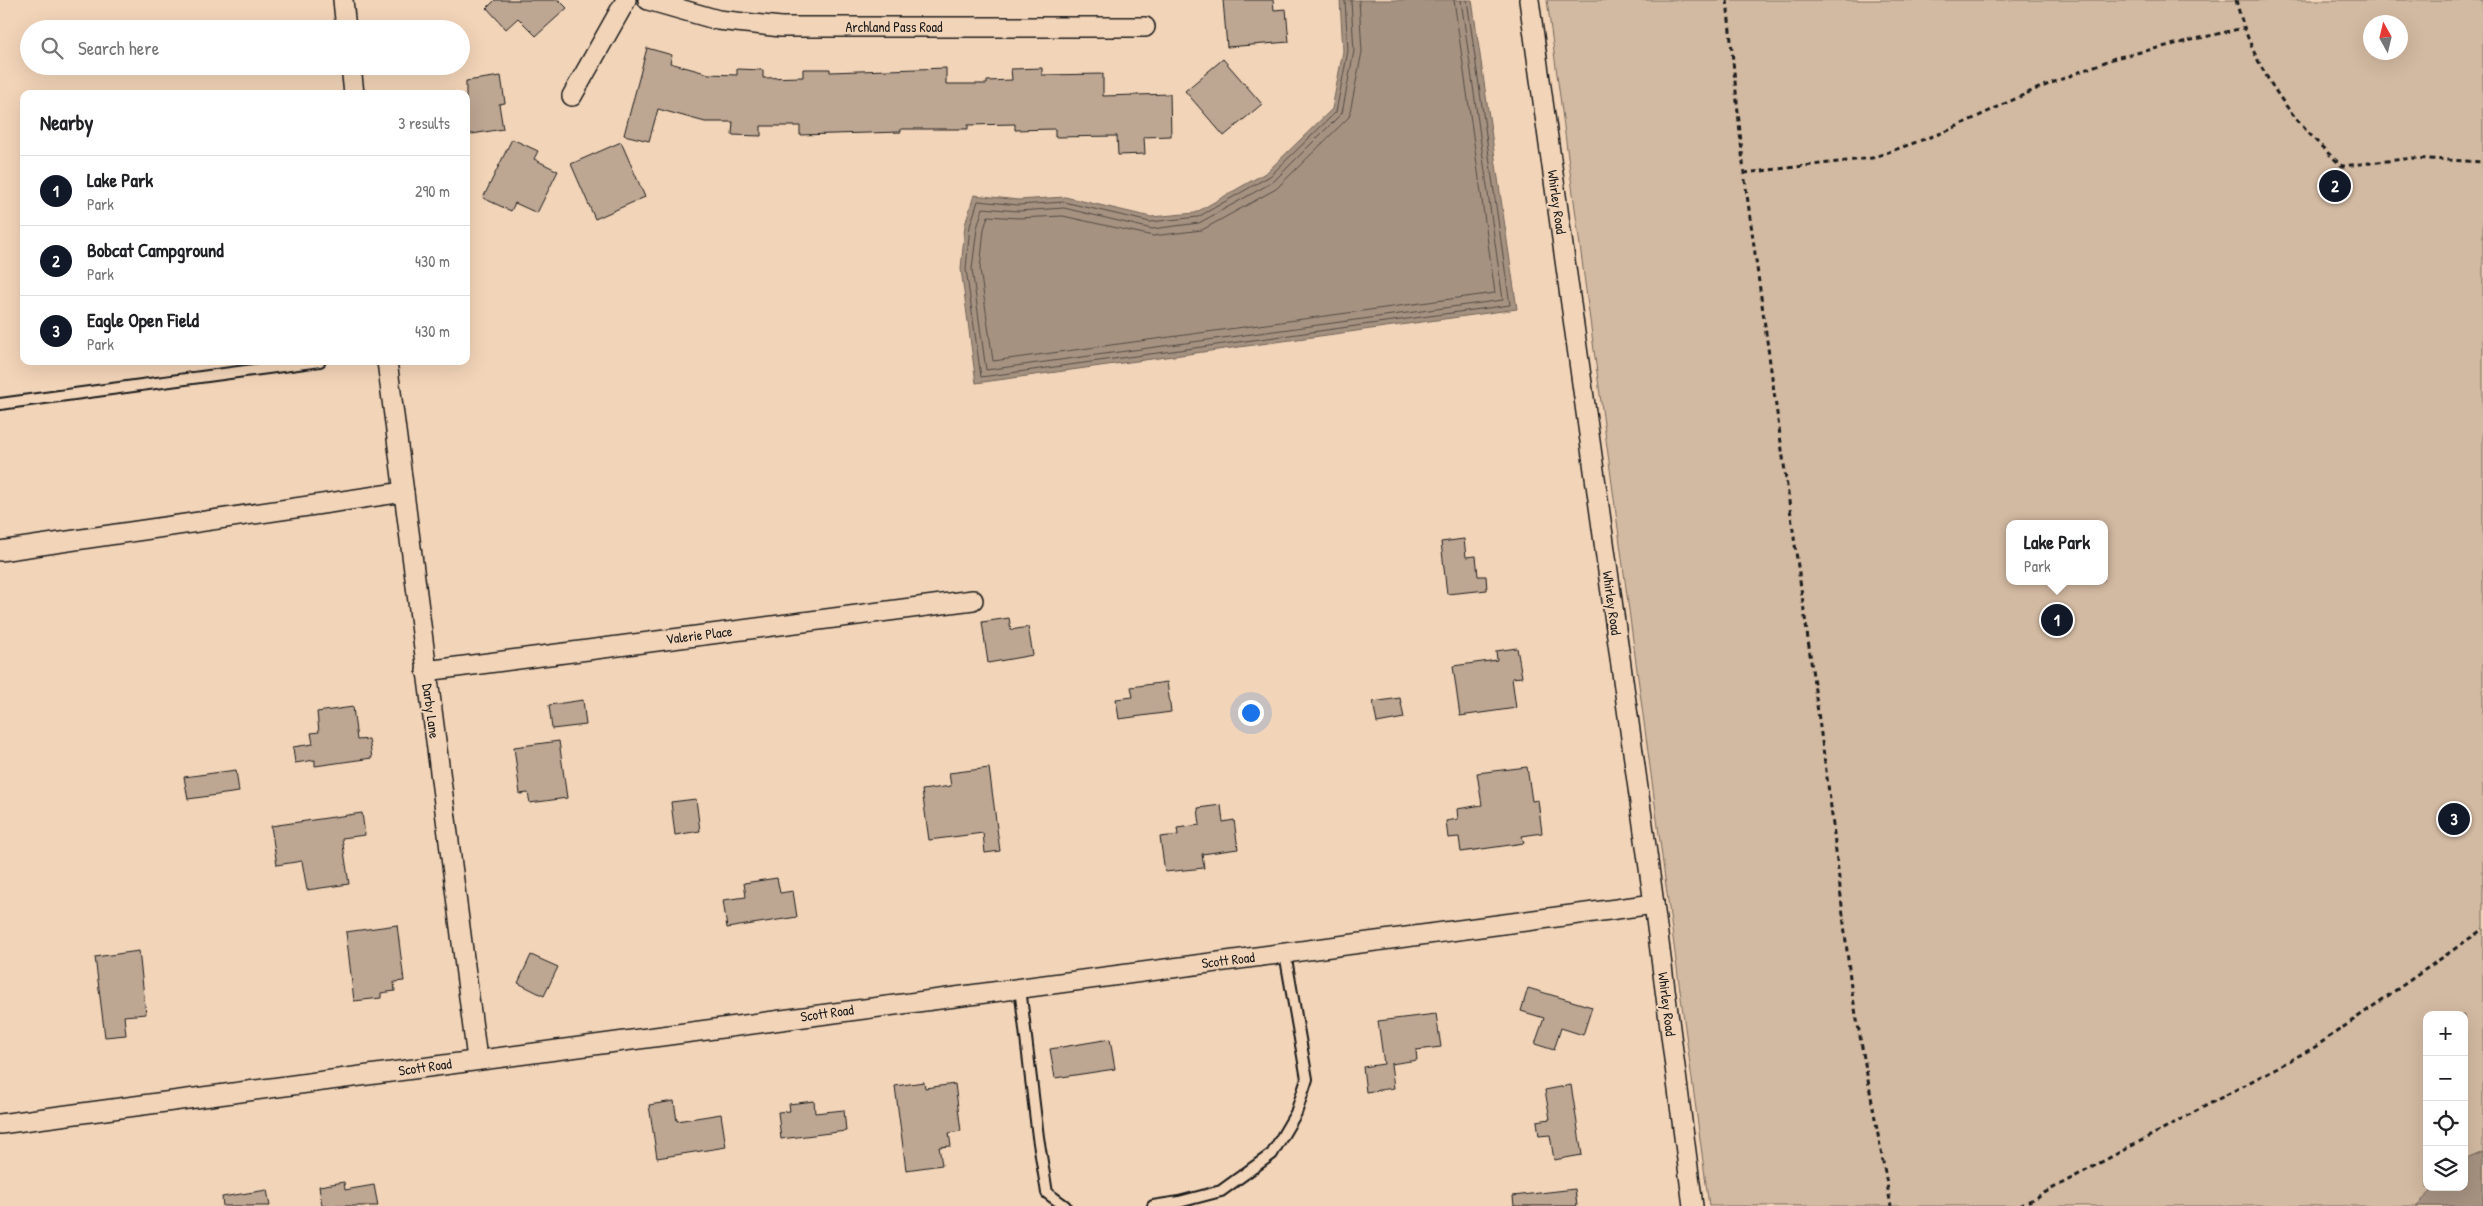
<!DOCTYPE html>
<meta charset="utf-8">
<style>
:root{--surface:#fff;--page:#f6f6f6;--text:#202124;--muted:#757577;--line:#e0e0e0;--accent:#111827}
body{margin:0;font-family:"Patrick Hand",sans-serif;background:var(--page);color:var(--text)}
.controls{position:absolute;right:15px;bottom:15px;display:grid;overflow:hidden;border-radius:10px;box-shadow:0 5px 20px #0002}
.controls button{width:45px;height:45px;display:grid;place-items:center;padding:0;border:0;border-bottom:1px solid var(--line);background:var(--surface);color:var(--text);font:25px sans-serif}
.compass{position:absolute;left:2363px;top:15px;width:45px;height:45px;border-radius:50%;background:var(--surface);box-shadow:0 5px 20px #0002;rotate:352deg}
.you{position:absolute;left:1250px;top:712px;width:18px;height:18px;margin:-12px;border:4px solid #fff;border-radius:50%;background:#1a73e8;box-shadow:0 0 0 8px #1a73e833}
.badge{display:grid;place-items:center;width:32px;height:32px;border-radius:50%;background:var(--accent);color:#fff;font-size:16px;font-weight:700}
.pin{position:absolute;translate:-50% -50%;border:2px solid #fff;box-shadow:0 1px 5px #0006}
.popup{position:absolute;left:2006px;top:520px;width:102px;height:65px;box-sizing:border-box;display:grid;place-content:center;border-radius:10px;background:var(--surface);filter:drop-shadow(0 1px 4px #0005);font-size:16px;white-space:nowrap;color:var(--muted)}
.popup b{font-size:19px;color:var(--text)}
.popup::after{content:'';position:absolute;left:50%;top:100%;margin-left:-10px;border:10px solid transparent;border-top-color:var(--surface)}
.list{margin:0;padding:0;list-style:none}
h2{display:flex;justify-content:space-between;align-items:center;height:65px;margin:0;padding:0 20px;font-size:21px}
h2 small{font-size:16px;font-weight:400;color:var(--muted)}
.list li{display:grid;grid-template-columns:32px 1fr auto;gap:15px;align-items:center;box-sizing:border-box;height:70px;padding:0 20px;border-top:1px solid var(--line)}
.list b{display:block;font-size:19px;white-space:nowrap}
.list p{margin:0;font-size:16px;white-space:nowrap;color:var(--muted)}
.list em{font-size:16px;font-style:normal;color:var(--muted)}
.icon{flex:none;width:28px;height:28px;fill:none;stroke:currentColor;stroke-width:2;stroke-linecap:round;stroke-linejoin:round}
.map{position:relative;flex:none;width:2483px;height:1206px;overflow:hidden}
.search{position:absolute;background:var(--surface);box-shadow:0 5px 20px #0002;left:20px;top:20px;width:450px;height:55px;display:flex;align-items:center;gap:12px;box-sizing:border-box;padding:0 18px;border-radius:28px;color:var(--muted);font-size:19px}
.panel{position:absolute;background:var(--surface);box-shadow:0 5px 20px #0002;left:20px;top:90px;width:450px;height:275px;border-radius:10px}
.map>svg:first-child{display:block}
</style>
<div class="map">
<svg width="2483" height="1206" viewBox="0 0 2483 1206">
<rect width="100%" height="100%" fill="#f2d4b8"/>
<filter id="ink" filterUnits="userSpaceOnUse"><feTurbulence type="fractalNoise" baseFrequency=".02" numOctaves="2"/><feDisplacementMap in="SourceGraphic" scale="10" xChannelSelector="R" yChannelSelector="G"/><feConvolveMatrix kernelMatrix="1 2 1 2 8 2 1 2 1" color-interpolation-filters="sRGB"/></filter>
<g filter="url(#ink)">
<!-- green -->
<path fill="#d2b9a1" stroke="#776a5e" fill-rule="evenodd" d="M 1547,0 L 2483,0 L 2483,1206 L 1709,1206 ZM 2370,22 L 2400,22 L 2400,52 L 2370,52 ZM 2010,524 L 2104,524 L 2104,581 L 2010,581 ZM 2427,1015 L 2464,1015 L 2464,1187 L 2427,1187 Z"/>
<!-- water -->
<g fill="#a69281" stroke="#6f6359">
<path d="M 1340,0 L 1472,0 L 1517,309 L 976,383 L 961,269 L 965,225 L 974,195 L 1018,200 L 1065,197 L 1151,217 L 1195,213 L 1267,172 L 1332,109 L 1343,51 Z"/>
<path d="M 2483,1152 L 2483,1206 L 2416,1206 L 2436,1187 L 2464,1187 L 2464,1160 Z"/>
</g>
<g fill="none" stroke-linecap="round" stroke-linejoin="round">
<!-- shore -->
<g stroke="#534b44" stroke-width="1">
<path d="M 1345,0 L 1348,51 L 1336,112 L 1270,176 L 1198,217 L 1150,222 L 1064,202 L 1018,205 L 978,201 L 970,226 L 966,269 L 981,377 L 1510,305 L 1467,0"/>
<path d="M 1351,0 L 1354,51 L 1342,113 L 1273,182 L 1199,223 L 1152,229 L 1064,208 L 1018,211 L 983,208 L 977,228 L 972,269 L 986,370 L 1503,300 L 1461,0"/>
<path d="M 1359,0 L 1362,52 L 1349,117 L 1276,189 L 1202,230 L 1153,236 L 1063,216 L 1018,218 L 988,216 L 984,229 L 980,269 L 993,361 L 1495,293 L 1454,0"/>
</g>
</g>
<!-- building -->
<g fill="#bda692" stroke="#1c1c1c">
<path d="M 495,0 L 559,0 L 567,8 L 536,36 L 518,18 L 506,29 L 487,8 Z"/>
<path d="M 1223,0 L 1273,0 L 1274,10 L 1286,9 L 1289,42 L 1227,47 Z"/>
<path d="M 647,48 L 672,55 L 670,63 L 709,74 L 737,75 L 737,69 L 763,70 L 763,78 L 803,77 L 803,69 L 830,69 L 830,72 L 946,68 L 946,84 L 987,84 L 987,81 L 1012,80 L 1011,69 L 1042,68 L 1042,75 L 1103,74 L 1103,96 L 1170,94 L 1171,136 L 1144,137 L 1145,154 L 1118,155 L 1117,136 L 1055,137 L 1055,129 L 1015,130 L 1015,124 L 968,125 L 968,129 L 901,129 L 901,132 L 800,135 L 800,126 L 761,126 L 761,136 L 732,135 L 733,122 L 705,122 L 658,109 L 649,141 L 624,135 Z"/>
<path d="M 1223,59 L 1262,104 L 1224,136 L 1185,91 Z"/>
<path d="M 501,76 L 505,103 L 499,104 L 503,129 L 466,135 L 466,81 Z"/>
<path d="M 512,139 L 538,151 L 534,159 L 558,171 L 537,213 L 515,203 L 511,211 L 483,198 Z"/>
<path d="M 621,142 L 645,197 L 595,219 L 571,164 Z"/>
<path d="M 1464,539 L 1466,557 L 1476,556 L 1478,576 L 1486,576 L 1487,590 L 1447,594 L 1441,542 Z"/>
<path d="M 1009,618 L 1011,630 L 1028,627 L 1033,655 L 988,663 L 982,622 Z"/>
<path d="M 1517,648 L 1522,677 L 1512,678 L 1516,708 L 1460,716 L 1453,666 L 1497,660 L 1496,651 Z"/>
<path d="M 1167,682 L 1171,712 L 1119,719 L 1116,699 L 1133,697 L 1131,687 Z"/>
<path d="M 1400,698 L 1404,718 L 1377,723 L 1373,702 Z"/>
<path d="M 583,700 L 586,725 L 552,729 L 549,705 Z"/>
<path d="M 353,707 L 357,740 L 369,739 L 372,758 L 315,766 L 315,760 L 295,763 L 293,747 L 313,744 L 311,733 L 319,732 L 317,712 Z"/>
<path d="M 559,741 L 567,798 L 530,803 L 528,793 L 520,794 L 514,747 Z"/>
<path d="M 1527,767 L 1532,801 L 1538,800 L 1542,833 L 1522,836 L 1524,843 L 1461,852 L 1459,837 L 1448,838 L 1446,821 L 1458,819 L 1457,809 L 1482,805 L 1477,773 Z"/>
<path d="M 989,768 L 1000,851 L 985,853 L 983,833 L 929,840 L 922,790 L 951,786 L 949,773 Z"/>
<path d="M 236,770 L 239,792 L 188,799 L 184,777 Z"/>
<path d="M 696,799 L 700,831 L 675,835 L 671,802 Z"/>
<path d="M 1221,805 L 1223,822 L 1234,820 L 1238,849 L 1202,854 L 1204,868 L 1165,872 L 1160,837 L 1178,835 L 1177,828 L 1200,825 L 1198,808 Z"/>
<path d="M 362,813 L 365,835 L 342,838 L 349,884 L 307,890 L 302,861 L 277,865 L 271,826 Z"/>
<path d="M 777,878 L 780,893 L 793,891 L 797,917 L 727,928 L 723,900 L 746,897 L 744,883 Z"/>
<path d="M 397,925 L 404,981 L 394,982 L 395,991 L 381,993 L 381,998 L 354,1001 L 346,932 Z"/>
<path d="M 139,951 L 146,1014 L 124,1016 L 126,1035 L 105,1037 L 95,957 Z"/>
<path d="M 531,955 L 558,967 L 544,996 L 518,983 Z"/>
<path d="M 1528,988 L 1592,1007 L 1583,1035 L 1561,1028 L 1554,1050 L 1535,1044 L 1544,1018 L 1521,1011 Z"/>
<path d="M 1436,1014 L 1441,1047 L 1416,1050 L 1417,1060 L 1391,1064 L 1394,1088 L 1366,1092 L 1363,1067 L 1384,1064 L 1378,1021 Z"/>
<path d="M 1110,1039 L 1115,1069 L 1055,1078 L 1050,1049 Z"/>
<path d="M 924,1082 L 925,1088 L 955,1084 L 961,1131 L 949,1133 L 951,1146 L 939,1147 L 942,1165 L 906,1170 L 895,1086 Z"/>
<path d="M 1571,1085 L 1582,1155 L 1554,1160 L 1550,1135 L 1539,1136 L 1537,1121 L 1550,1119 L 1545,1090 Z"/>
<path d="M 674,1101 L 677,1121 L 721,1114 L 726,1147 L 657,1158 L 649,1105 Z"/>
<path d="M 814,1101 L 815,1113 L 844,1110 L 846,1131 L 781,1139 L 778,1112 L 790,1111 L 789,1104 Z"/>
<path d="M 344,1182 L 345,1190 L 374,1185 L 378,1206 L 322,1206 L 319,1186 Z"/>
<path d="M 1575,1189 L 1577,1206 L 1514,1206 L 1513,1196 Z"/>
<path d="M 267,1190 L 270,1206 L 223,1206 L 222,1197 Z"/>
</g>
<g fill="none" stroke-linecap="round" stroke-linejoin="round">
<!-- lane casing -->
<g stroke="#1c1c1c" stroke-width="14">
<g id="lane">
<path d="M 0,404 L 320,361"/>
<path d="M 1020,988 L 1038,1137 L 1047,1193 L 1065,1206"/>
<path d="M 1153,1206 L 1179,1202 L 1221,1191 L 1272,1154 L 1296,1113 L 1307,1079 L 1285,953"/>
</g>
</g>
<!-- street casing -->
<g stroke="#1c1c1c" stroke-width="22">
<g id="street">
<path d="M 343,0 L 346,29"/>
<path d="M 648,0 L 718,20 L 781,27 L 1145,27"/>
<path d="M 1529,0 L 1654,904 L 1693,1206"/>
<path d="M 351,66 L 354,94"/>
<path d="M 572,96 L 626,0"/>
<path d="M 387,361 L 477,1059"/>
<path d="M 0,551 L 404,492"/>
<path d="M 426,671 L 973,600"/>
<path d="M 0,1124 L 1654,904"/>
</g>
</g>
<!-- path -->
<g stroke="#1c1c1c" stroke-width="3" stroke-dasharray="5 4" stroke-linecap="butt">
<path d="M 1727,0 L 1744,173 L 1831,807 L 1851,987 L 1891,1206"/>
<path d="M 2236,0 C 2253,69 2290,119 2342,166 L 2413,158 L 2483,162"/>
<path d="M 1744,173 L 1872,158 L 1947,131 L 2034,90 L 2115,58 L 2243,28"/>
<path d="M 2020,1206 L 2315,1047 L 2483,929"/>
</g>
<!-- lane -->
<use href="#lane" stroke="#f2d4b8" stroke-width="10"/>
<!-- street -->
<use href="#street" stroke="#f2d4b8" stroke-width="19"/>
</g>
</g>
<g text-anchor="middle" stroke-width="4" stroke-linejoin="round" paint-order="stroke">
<!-- street labels -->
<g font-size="14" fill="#1c1c1c" stroke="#f2d4b8">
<text x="894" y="32">Archland Pass Road</text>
<text transform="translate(1557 202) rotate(82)" y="5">Whirley Road</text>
<text transform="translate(1612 603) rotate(82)" y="5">Whirley Road</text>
<text transform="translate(699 635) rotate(-7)" y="5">Valerie Place</text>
<text transform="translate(431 711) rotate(82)" y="5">Darby Lane</text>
<text transform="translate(1228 960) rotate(-7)" y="5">Scott Road</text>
<text transform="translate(1667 1004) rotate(83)" y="5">Whirley Road</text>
<text transform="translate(827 1013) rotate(-8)" y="5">Scott Road</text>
<text transform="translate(425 1067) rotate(-8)" y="5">Scott Road</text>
</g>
</g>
</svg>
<div class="controls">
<button>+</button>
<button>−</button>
<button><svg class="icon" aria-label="locate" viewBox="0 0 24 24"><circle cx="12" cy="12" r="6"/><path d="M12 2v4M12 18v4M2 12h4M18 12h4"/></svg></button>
<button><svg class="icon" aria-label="layers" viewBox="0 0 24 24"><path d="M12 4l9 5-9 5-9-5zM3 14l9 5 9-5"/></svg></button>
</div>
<svg class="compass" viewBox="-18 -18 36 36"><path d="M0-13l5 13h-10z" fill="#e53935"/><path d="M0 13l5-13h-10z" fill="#757577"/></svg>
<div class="you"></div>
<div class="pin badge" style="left:2057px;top:620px">1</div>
<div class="popup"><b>Lake Park</b>Park</div>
<div class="pin badge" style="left:2335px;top:186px">2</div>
<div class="pin badge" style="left:2454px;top:819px">3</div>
<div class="search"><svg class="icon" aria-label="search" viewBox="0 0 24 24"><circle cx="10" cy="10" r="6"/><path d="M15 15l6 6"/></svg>Search here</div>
<section class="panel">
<h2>Nearby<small>3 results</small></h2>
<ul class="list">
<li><span class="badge">1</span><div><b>Lake Park</b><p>Park</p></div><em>290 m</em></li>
<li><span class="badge">2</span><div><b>Bobcat Campground</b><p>Park</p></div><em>430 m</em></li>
<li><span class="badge">3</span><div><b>Eagle Open Field</b><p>Park</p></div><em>430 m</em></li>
</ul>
</section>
</div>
